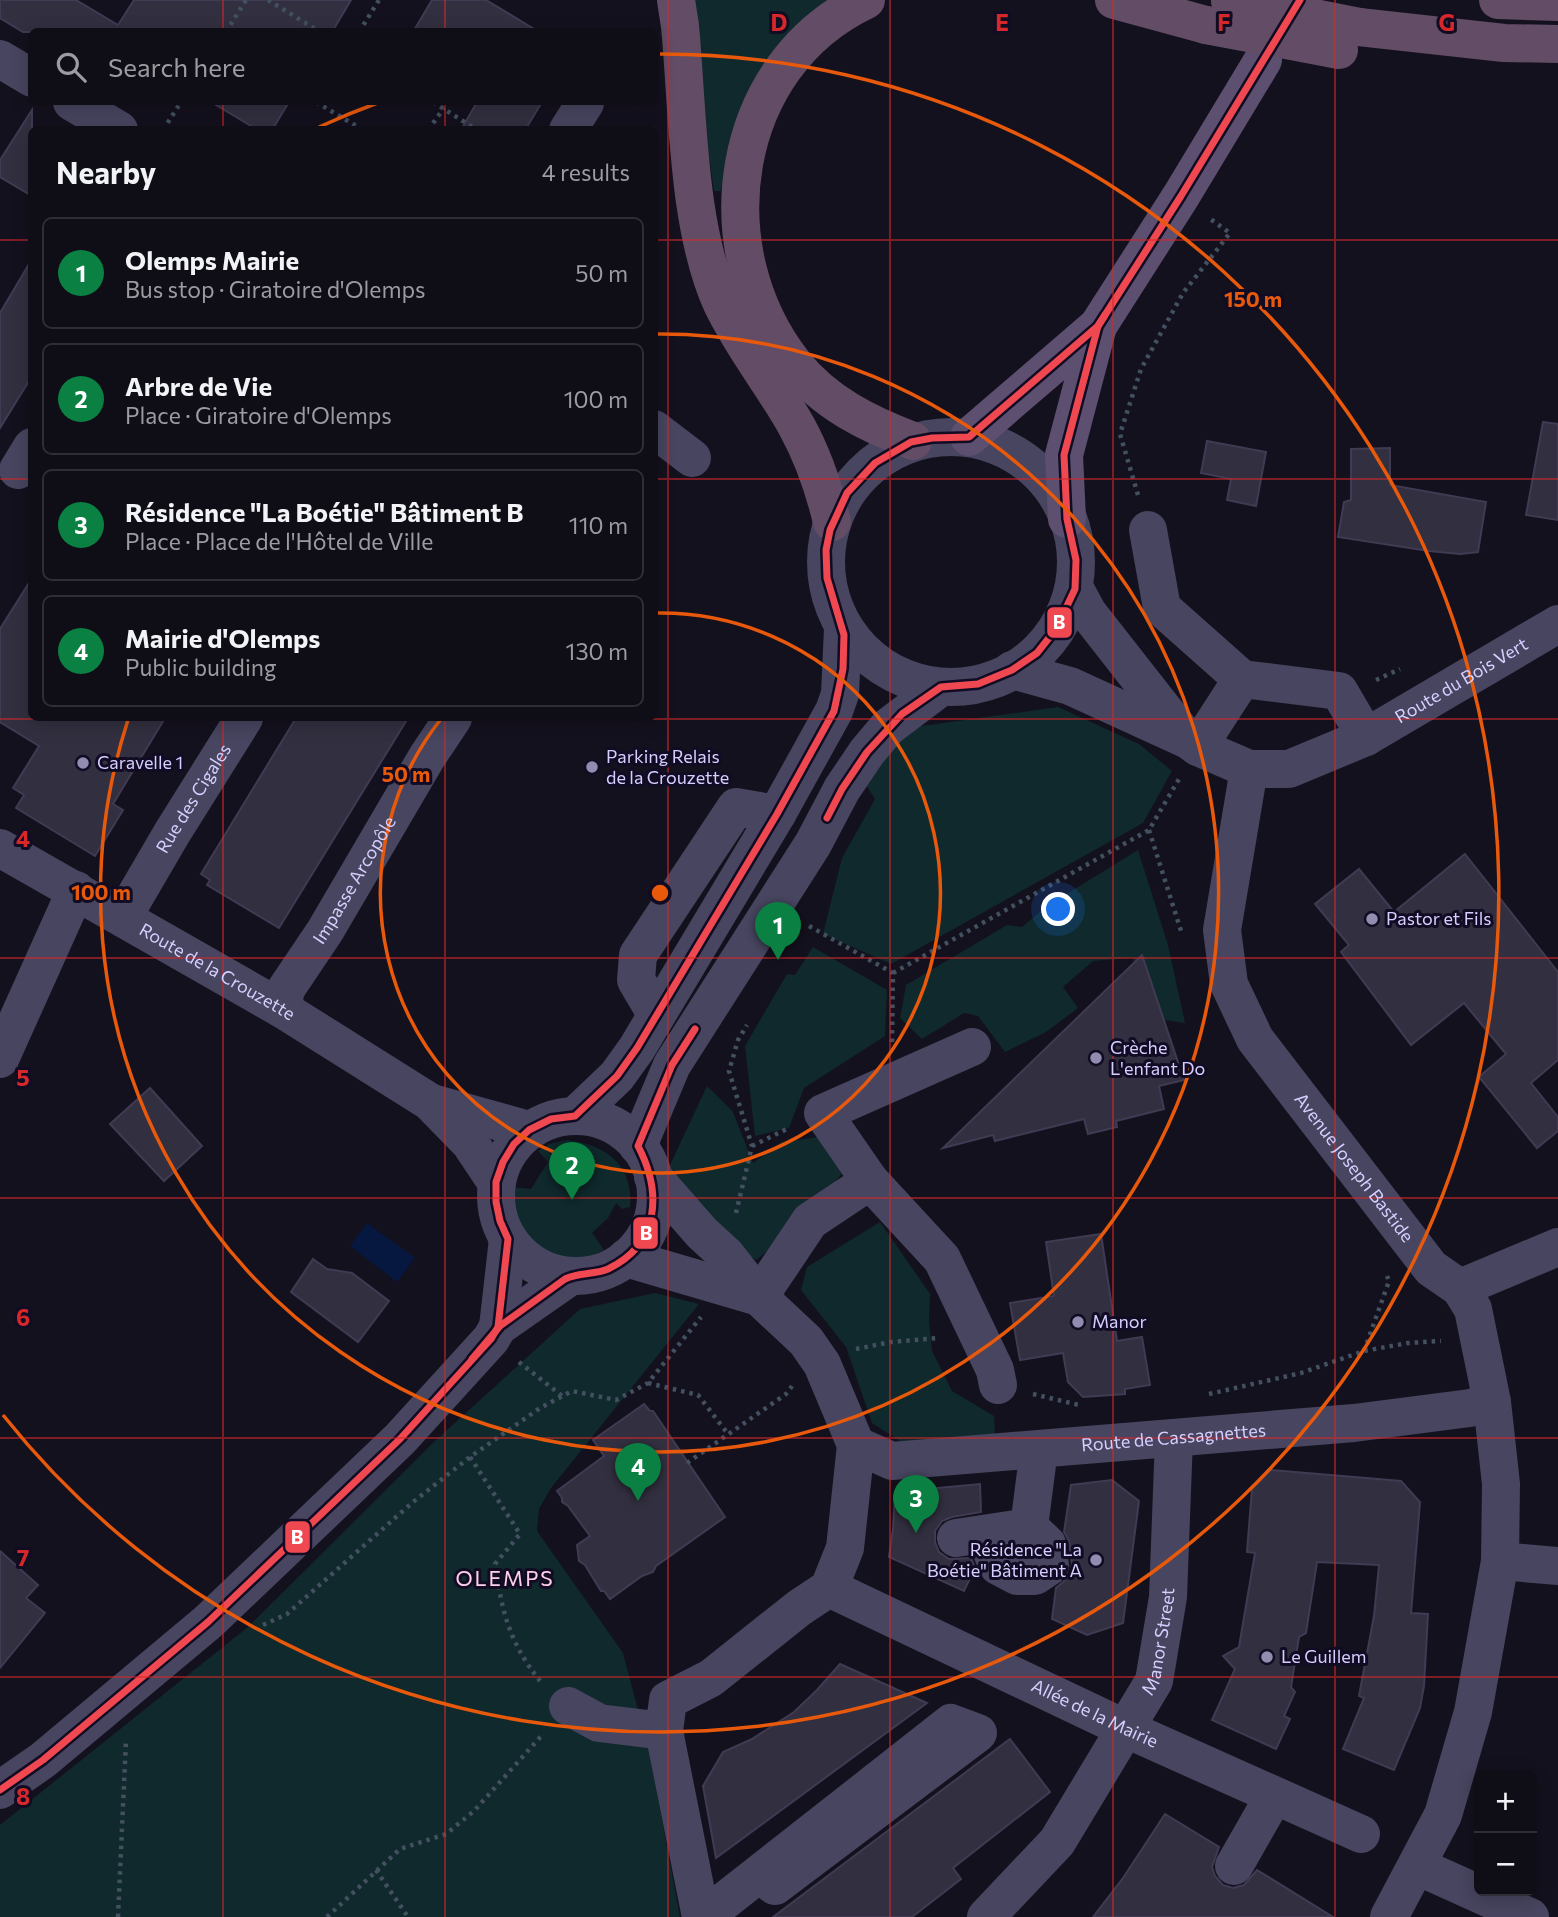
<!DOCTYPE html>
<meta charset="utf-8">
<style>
:root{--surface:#0f0d16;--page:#18161f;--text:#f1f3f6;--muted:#9b9ca1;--line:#2f2d35;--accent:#0b8043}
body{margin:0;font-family:Commissioner,sans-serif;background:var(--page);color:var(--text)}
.controls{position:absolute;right:21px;bottom:21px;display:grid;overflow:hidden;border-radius:10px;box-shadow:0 4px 18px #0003}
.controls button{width:63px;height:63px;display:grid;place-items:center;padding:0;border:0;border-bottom:2px solid var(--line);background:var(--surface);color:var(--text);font:35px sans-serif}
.you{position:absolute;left:1059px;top:910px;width:24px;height:24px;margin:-18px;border:5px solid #fff;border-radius:50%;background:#1a73e8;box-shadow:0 0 0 10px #1a73e833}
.badge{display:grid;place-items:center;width:46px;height:46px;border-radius:50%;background:var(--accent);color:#fff;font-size:23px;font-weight:700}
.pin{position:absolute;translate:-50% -58px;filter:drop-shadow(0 2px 4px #0008)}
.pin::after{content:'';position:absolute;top:37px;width:24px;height:21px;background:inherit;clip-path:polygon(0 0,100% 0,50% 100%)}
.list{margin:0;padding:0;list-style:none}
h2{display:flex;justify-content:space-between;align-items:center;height:91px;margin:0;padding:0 28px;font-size:30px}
h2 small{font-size:23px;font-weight:400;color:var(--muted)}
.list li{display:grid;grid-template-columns:46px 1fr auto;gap:21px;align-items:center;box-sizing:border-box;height:112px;margin:0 14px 14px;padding:0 14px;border:2px solid var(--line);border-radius:10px}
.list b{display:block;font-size:26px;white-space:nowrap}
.list p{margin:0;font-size:23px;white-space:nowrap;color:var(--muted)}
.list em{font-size:23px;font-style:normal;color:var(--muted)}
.icon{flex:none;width:38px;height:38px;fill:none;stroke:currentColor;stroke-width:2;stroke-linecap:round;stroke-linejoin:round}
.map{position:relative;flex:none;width:1558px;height:1917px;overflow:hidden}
.search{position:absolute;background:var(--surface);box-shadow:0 4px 18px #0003;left:28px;top:28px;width:630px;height:77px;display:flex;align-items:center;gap:18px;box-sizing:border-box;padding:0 24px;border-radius:10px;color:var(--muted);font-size:26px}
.panel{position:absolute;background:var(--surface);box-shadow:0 4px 18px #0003;left:28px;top:126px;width:630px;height:595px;border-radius:10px}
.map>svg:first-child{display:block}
</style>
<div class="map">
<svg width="1558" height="1917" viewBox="0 0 1558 1917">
<rect width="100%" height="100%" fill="#14111e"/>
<!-- green -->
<g fill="#0f292c">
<path d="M 694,0 L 830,0 L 806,17 L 733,137 L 721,191 L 714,191 L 708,149 Z"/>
<path d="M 1058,707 L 1139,744 L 1172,771 L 1143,823 L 891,964 L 823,934 L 842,858 L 875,799 L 866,785 L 908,728 Z"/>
<path d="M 1138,850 L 1168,945 L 1185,1023 L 1151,1018 L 1133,958 L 1093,961 L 1063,987 L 1078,1008 L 1046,1032 L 1005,1052 L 978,1016 L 964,1013 L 922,1039 L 900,1018 L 906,985 L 1007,925 L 1022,927 L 1047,906 Z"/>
<path d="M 813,947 L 887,990 L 885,1036 L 804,1088 L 789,1128 L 755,1136 L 745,1046 L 787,974 L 795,975 Z"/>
<path d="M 707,1086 L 733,1112 L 753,1163 L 781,1142 L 827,1136 L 844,1171 L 794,1230 L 756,1260 L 722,1236 L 684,1203 L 670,1165 Z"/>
<path d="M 567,1140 C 605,1144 634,1165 630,1207 L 622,1209 L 616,1203 L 608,1218 L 592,1233 L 604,1250 C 554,1278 506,1242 512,1187 L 531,1189 L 548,1162 L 538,1151 L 549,1144 Z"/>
<path d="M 880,1222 L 930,1294 L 929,1321 L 932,1351 L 952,1391 L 994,1416 L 995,1435 L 903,1443 L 872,1423 L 846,1347 L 801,1290 L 807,1267 Z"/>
<path d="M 655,1293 L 699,1304 L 551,1488 L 539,1509 L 537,1531 L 623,1653 L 650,1755 L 680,1917 L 0,1917 L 0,1825 L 248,1627 L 436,1440 L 580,1309 Z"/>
</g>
<!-- water -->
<path fill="#061740" d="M 367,1223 L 415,1258 L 397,1282 L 350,1246 Z"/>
<!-- building -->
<g fill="#322f40" stroke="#413a53" stroke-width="2">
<path d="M 0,0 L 76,0 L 118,25 L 134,0 L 351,0 L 332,32 L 23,32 L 0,18 Z"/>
<path d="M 432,0 L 486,0 L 539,32 L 413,32 Z"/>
<path d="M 211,102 L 289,102 L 272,130 L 258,130 Z"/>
<path d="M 477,102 L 542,102 L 525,130 L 461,130 Z"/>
<path d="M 32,110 L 32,196 L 0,177 L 0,160 Z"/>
<path d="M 32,259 L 32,376 L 0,428 L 0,313 Z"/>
<path d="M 1543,422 L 1558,424 L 1558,520 L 1526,515 Z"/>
<path d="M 1207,441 L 1266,452 L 1256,506 L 1227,500 L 1231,479 L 1201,473 Z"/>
<path d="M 1390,448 L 1390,485 L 1486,502 L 1478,552 L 1460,554 L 1429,551 L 1338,537 L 1344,502 L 1351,500 L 1351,449 Z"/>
<path d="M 32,578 L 32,718 L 165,718 L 113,804 L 123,810 L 95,856 L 16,808 L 24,795 L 13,788 L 39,746 L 0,722 L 0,629 Z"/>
<path d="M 296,718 L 408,718 L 279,928 L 207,885 L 210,880 L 201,874 Z"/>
<path d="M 1465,854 L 1558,972 L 1558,1060 L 1531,1083 L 1558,1117 L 1558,1131 L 1537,1148 L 1479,1077 L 1506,1054 L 1464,1003 L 1411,1045 L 1341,952 L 1349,945 L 1315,904 L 1359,869 L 1394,912 Z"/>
<path d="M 1142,955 L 1184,1080 L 1159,1086 L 1164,1109 L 1116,1121 L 1117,1127 L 1088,1134 L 1084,1119 L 995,1141 L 993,1135 L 943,1148 Z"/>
<path d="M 150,1088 L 202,1146 L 164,1181 L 110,1124 Z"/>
<path d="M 1101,1234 L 1117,1341 L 1142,1337 L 1150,1385 L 1125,1389 L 1125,1394 L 1083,1397 L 1068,1382 L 1063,1353 L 1020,1360 L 1010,1303 L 1054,1296 L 1046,1242 Z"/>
<path d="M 313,1259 L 327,1269 L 352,1273 L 389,1301 L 358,1342 L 291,1292 Z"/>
<path d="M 644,1404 L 650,1411 L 653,1411 L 725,1517 L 656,1566 L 653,1572 L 642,1576 L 610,1599 L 604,1591 L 601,1591 L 585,1565 L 579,1561 L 577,1545 L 590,1536 L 568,1506 L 562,1502 L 562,1498 L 557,1491 L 604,1456 L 593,1440 Z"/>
<path d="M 1271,1470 L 1401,1481 L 1420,1502 L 1411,1613 L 1428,1614 L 1424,1686 L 1420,1708 L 1394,1770 L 1343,1749 L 1364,1698 L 1359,1696 L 1374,1616 L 1379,1565 L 1317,1562 L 1306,1633 L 1299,1637 L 1291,1687 L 1295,1692 L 1284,1716 L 1290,1719 L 1276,1749 L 1212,1720 L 1235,1669 L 1223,1656 L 1239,1647 L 1242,1629 L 1255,1553 L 1247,1552 L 1252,1489 Z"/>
<path d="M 1112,1480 L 1139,1501 L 1123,1623 L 1087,1635 L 1052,1619 L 1056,1588 L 1070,1576 L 1072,1564 L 1069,1541 L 1064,1532 L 1071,1485 Z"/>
<path d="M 980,1484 L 981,1512 L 952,1517 L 942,1521 L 935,1531 L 935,1542 L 939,1552 L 949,1559 L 971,1558 L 975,1568 L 964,1591 L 889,1557 L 893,1529 L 895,1492 Z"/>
<path d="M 0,1551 L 38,1585 L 26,1598 L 45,1613 L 0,1668 Z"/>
<path d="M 840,1664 L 927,1703 L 716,1858 L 703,1786 L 723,1752 L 752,1739 L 794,1712 L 817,1690 Z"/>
<path d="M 1010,1739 L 1050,1792 L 953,1868 L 961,1879 L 912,1917 L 773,1917 Z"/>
<path d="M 1165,1814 L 1219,1847 L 1212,1867 L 1215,1876 L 1223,1885 L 1233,1888 L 1244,1885 L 1257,1870 L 1333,1917 L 1093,1917 L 1123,1878 Z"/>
</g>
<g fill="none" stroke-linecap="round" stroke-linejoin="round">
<!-- path -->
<g stroke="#425060" stroke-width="4.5" stroke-dasharray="3.5 5" stroke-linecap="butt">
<path d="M 268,0 L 320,32"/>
<path d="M 226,32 L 246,0"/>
<path d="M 359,32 L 379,0"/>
<path d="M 316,102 L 363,130"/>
<path d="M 433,102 L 477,130"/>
<path d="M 163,130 L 181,102"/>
<path d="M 428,130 L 444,108"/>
<path d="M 1138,495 L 1120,434 L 1141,369 L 1183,293 L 1230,233 L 1209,218"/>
<path d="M 1376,680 L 1400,669"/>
<path d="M 1149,830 L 1182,934"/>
<path d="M 809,926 L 893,973"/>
<path d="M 893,973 L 1149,830 L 1179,779"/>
<path d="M 892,1042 L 893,973"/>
<path d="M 752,1146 L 789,1128"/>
<path d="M 736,1213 L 752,1146 L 729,1071 L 738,1040 L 747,1025"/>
<path d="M 856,1349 L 891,1342 L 937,1338"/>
<path d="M 1364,1351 L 1389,1281 L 1387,1276"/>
<path d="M 519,1362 L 562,1396"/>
<path d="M 648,1383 L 698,1395 L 728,1434"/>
<path d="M 1033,1394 L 1079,1405"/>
<path d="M 1209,1394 L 1301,1373 L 1364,1351 L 1408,1343 L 1441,1341"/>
<path d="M 470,1457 L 520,1534 L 495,1564 C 502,1612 509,1642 540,1681"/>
<path d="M 687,1463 L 786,1394 L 792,1386"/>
<path d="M 263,1625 L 287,1614 L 413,1502 L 470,1457 L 540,1408 L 572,1391 L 616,1400 L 648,1383 L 701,1317"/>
<path d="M 376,1870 L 408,1917"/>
<path d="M 118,1917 L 126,1740"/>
<path d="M 327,1917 L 400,1849 L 446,1834 L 474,1811 L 543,1734"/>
</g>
<!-- minor -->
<g stroke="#47455f" stroke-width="38">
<path d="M 0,59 L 32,78"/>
<path d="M 72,102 L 119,130"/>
<path d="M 568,130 L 585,103"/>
<path d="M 654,429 L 692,458"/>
<circle cx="951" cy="562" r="125"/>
<path d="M 18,470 L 32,447"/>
<path d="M 1148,530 L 1162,608 L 1242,679 L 1339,691 L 1366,737"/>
<path d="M 1075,589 L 1088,613 L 1182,733"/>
<path id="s1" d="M 1012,670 L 1070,686 L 1188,740 L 1198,747 L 1249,769 L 1289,769 L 1366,737 L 1558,624"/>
<path d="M 1198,747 L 1242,679"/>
<path id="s2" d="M 1249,769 L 1222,930 L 1229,984 L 1255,1039 L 1431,1268 L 1460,1288 L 1473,1309 L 1492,1402 L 1501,1484 L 1500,1561 L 1473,1712 L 1443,1815 L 1389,1917"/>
<path id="s3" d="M 0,848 L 282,1009 L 430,1102 L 470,1143 L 496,1182"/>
<path id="s4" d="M 123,917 L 172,833 L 244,718"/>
<path id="s5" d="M 282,1009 L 286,989 L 325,931 L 427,757 L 453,718"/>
<path d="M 656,1014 L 636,980 L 638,955 L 736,807 L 777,814"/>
<path d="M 972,1047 L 823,1113 L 870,1181 L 942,1259 L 995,1370 L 998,1385"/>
<path d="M 0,1059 L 76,890"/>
<path d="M 432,1103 L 529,1130"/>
<path d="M 575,1116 L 617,1076 L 637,1048 L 777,814 L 834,711 L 840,694 L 843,628"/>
<circle cx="576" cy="1196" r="80"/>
<path d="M 638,1146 L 672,1065 L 813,844 L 842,789 L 867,752 L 888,727 L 941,687"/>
<path d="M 626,1258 L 759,1297"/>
<path d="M 1460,1288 L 1558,1247"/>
<path d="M 759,1297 L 810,1221 L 870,1181"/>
<path d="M 498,1327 L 508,1239"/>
<path id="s6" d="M 856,1445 L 892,1461 L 1354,1423 L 1470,1408 L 1492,1402"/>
<path d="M 984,1534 L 998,1566 L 1017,1576 L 1035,1576 L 1050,1566 L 1047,1544 L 1029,1527"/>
<path d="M 956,1538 L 1029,1527 L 1039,1449"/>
<path d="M 1500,1561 L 1558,1566"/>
<path id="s7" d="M 829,1588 L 1124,1728 L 1361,1834"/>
<path d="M 568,1706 L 599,1723 L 664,1731 L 668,1700 L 711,1678 L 799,1608 L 829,1588 L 845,1548 L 856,1445 L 822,1364 L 806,1341 L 759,1297 L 726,1255 L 702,1233 L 653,1177"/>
<path d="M 664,1731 L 701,1917"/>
<path d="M 0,1790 L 43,1760 L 208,1622 L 400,1439 L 491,1339 L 498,1327 L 571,1276"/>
<path d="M 1234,1866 L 1274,1796"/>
<path d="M 1417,1866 L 1530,1917"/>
<path d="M 704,1917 L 951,1723 L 978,1733 L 775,1886 L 759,1874"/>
<path id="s8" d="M 986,1917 L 1057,1842 L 1154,1681 L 1168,1597 L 1174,1438"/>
</g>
<!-- major -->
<g stroke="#5d4f70" stroke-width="38">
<path d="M 969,437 L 1098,326 L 1181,196 L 1263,60"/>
<path d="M 1067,519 L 1064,455 L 1098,326"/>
</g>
<!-- highway -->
<g stroke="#634c65" stroke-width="38">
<path d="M 676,0 L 680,26 C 688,111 687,227 722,304 C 743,348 774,385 797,427 C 814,458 824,488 832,522"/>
<path d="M 866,0 C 728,65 703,249 794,364 C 825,403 868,424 913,441"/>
<path d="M 1114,0 L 1206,25"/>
<path d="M 1498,0 L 1558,2"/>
<path d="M 1359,27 L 1504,43 L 1558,44"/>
</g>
<!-- highway-bridge -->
<g stroke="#634c65" stroke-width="38">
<path d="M 1230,1 L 1359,27"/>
<path d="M 1206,25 L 1339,50"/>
</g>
<!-- bus-1 casing -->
<g stroke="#110c23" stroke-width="12">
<g id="bus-1">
<path d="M 827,818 L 842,789 L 867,752 L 902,714 L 941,687 L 978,684 L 1012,670 L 1037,653 L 1056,629 L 1075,589 L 1076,560 L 1067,519 L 1064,455 L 1098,326 L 1105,315"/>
<path d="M 472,1359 L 500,1326 L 565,1279 C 579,1272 594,1275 608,1269 C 660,1244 662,1192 638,1146 L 672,1065 L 695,1029"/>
<path d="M 0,1790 L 43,1760 L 208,1622 L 400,1439 L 491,1339 L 498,1327 L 508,1239 L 500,1221 L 496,1202 L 496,1182 L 503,1162 L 514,1144 L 529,1130 L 551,1119 L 575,1116 L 617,1076 L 637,1048 L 777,814 L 834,711 L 843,669 L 844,635 L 827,578 L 826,550 L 830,530 L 847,493 L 875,463 L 911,442 L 932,438 L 969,437 L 1098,326 L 1181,196 L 1300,0"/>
</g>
</g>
<!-- bus-1 -->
<use href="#bus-1" stroke="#ef4851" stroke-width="7"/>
</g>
<!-- grid -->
<path fill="none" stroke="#d62828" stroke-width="2" stroke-opacity="0.55" d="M 223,0 L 223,32M 445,0 L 445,32M 668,0 L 668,1917M 890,0 L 890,1917M 1113,0 L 1113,1917M 1335,0 L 1335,1917M 223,102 L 223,130M 445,102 L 445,130M 0,240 L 32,240M 654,240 L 1558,240M 0,479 L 32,479M 654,479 L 1558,479M 223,718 L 223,1917M 445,718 L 445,1917M 0,719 L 1558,719M 0,958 L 1558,958M 0,1198 L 1558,1198M 0,1438 L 1558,1438M 0,1677 L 1558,1677"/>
<!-- distance rings -->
<g fill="none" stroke="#e8590c" stroke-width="3.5">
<path d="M655 613A280 280 0 1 1 441 719"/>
<path d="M655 334A559 559 0 1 1 128 720"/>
<path d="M319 127A839 839 0 0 1 380 102M660 54A839 839 0 1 1 3 1415"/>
</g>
<!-- markers -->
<g fill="#928cb0" stroke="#110c23" stroke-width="2.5">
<circle cx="83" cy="763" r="7"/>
<circle cx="592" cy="767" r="7"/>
<circle cx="1372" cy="919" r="7"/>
<circle cx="1096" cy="1058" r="7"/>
<circle cx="1078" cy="1322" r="7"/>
<circle cx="1096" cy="1560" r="7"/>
<circle cx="1267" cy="1657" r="7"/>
</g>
<g text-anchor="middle" stroke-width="6" stroke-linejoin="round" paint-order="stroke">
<!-- street labels -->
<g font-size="18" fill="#d6ceff" stroke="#110c23">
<text dy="6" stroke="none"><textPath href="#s1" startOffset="492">Route du Bois Vert</textPath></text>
<text dy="6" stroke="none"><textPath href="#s4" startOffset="138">Rue des Cigales</textPath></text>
<text dy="6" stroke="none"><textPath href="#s5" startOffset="149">Impasse Arcopôle</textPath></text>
<text dy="6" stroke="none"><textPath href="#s3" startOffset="250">Route de la Crouzette</textPath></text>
<text dy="6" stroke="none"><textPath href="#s2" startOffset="441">Avenue Joseph Bastide</textPath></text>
<text dy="6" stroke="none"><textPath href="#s6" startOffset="322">Route de Cassagnettes</textPath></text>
<text dy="6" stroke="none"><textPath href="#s8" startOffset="331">Manor Street</textPath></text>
<text dy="6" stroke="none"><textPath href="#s7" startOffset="294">Allée de la Mairie</textPath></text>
</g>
<!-- poi labels -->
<g font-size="18" fill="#d6ceff" stroke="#110c23" text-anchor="start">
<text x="606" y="763">Parking Relais<tspan x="606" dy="21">de la Crouzette</tspan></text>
<text x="97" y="769">Caravelle 1</text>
<text x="1386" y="925">Pastor et Fils</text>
<text x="1110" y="1054">Crèche<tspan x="1110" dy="21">L'enfant Do</tspan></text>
<text x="1092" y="1328">Manor</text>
<text x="1082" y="1556" text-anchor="end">Résidence "La<tspan x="1082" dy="21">Boétie" Bâtiment A</tspan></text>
<text x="1281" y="1663">Le Guillem</text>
</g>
<!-- quarter labels -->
<g font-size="21" letter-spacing="2" fill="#ffd0eb" stroke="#110c23">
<text x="505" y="1586">OLEMPS</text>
</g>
</g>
<g font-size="23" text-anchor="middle" font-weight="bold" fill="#d62828" stroke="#110c23" stroke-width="6" stroke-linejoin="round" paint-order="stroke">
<text x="779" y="31">D</text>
<text x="1002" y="31">E</text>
<text x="1224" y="31">F</text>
<text x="1447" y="31">G</text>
<text x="23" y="847">4</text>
<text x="23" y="1086">5</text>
<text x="23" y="1326">6</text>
<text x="23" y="1566">7</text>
<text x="23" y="1805">8</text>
</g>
<circle cx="660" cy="893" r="10" fill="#e8590c" stroke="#110c23" stroke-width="3.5"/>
<g font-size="21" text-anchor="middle" font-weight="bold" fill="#e8590c" stroke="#110c23" stroke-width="6" stroke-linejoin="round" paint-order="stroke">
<text x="1253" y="307">150 m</text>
<text x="406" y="782">50 m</text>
<text x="101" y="900">100 m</text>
</g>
<g stroke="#110c23" stroke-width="2.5">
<rect x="1046" y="606" width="27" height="33" rx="7" fill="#ef4851"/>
<rect x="632" y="1216" width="27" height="34" rx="7" fill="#ef4851"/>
<rect x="284" y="1520" width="27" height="34" rx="7" fill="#ef4851"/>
</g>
<g font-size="19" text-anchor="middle" font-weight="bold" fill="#fff">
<text x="1059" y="629">B</text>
<text x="646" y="1240">B</text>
<text x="297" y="1544">B</text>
</g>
</svg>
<div class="controls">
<button>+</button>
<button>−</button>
</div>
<div class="you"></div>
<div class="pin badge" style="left:778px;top:960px">1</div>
<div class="pin badge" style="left:572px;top:1200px">2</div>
<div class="pin badge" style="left:916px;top:1533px">3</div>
<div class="pin badge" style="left:638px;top:1501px">4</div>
<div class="search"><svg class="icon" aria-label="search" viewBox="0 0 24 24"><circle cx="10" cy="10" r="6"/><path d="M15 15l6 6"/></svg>Search here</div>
<section class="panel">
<h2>Nearby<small>4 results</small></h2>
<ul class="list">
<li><span class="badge">1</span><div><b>Olemps Mairie</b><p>Bus stop · Giratoire d'Olemps</p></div><em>50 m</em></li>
<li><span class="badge">2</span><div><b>Arbre de Vie</b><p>Place · Giratoire d'Olemps</p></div><em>100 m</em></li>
<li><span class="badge">3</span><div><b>Résidence &quot;La Boétie&quot; Bâtiment B</b><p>Place · Place de l'Hôtel de Ville</p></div><em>110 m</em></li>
<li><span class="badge">4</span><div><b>Mairie d'Olemps</b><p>Public building</p></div><em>130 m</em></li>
</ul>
</section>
</div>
